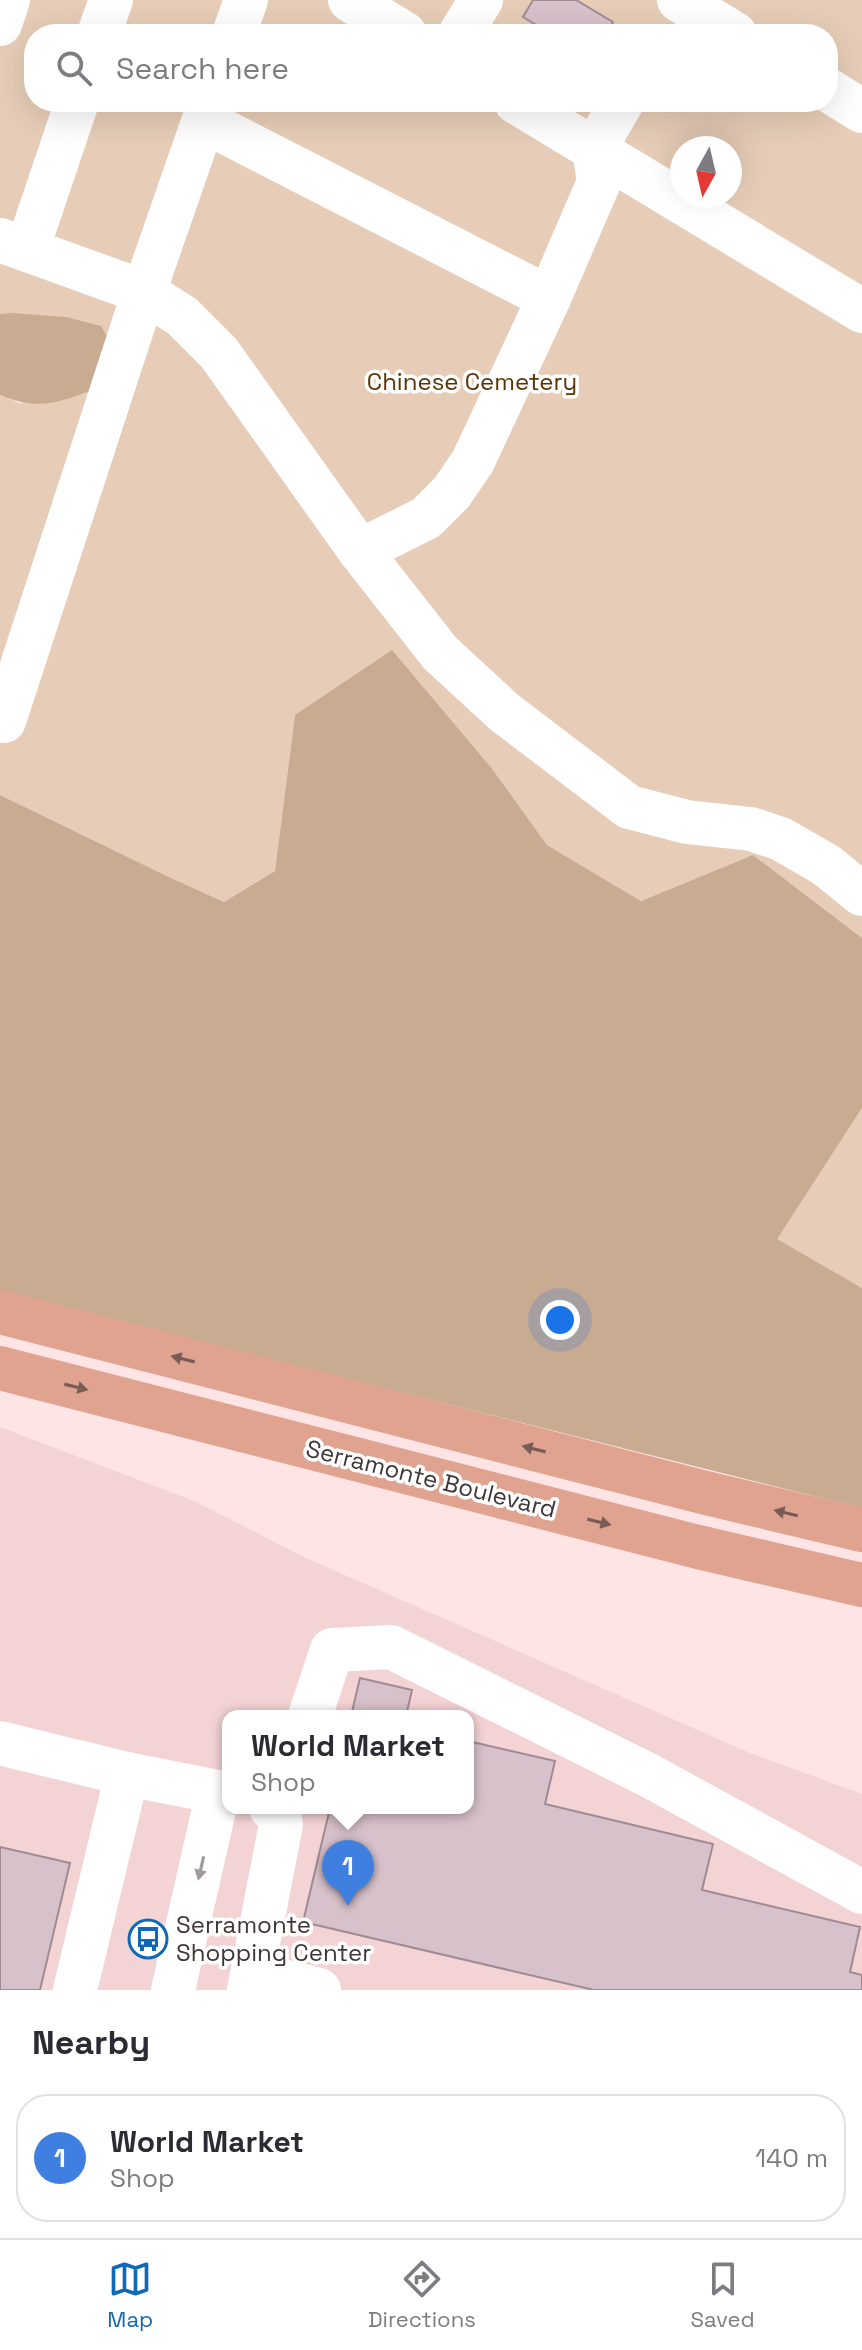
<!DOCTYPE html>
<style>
:root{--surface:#fff;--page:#f7f7f7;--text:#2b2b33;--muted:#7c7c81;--line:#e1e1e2;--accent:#1069b6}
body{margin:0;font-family:"Space Grotesk",sans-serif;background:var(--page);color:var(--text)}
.compass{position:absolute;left:670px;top:136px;width:72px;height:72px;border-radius:50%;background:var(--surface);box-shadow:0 8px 32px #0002;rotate:188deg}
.you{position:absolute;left:560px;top:1320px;width:28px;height:28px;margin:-20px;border:6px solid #fff;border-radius:50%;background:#1a73e8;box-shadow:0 0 0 12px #1a73e833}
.badge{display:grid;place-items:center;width:52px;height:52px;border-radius:50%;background:var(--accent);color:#fff;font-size:26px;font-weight:700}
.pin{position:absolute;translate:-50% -66px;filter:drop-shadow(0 2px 4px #0008)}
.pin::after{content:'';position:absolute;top:42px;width:28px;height:24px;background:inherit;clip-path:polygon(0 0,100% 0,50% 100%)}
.popup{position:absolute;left:222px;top:1710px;width:252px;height:104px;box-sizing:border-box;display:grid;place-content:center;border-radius:16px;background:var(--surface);filter:drop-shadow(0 2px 6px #0005);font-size:26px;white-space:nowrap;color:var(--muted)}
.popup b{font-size:30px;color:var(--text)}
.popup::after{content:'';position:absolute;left:50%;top:100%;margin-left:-16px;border:16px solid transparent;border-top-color:var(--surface)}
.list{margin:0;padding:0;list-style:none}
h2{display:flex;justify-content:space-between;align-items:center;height:104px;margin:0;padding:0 32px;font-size:34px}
h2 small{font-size:26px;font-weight:400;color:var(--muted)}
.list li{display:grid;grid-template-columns:52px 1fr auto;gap:24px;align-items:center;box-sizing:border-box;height:128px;margin:0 16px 16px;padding:0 16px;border:2px solid var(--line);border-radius:32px}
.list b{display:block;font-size:30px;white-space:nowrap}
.list p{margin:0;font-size:26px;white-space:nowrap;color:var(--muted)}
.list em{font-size:26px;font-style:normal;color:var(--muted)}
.icon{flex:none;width:44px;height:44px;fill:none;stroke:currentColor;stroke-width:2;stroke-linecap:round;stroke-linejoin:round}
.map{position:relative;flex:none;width:862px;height:1990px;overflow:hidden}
.search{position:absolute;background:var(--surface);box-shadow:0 8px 32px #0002;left:24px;right:24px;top:24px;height:88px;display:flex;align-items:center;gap:20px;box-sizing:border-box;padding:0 28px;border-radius:32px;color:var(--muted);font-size:30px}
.sheet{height:248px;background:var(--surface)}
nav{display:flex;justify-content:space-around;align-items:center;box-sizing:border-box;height:112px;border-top:2px solid var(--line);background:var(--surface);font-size:22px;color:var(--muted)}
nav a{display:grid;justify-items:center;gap:4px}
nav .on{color:var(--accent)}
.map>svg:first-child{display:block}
</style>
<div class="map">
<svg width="862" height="1990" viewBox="0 0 862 1990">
<rect width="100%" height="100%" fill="#fee4e5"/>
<!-- built -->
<path fill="#f4d3d5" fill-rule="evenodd" d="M 0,1427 L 194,1501 L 306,1558 L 750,1753 L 862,1794 L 862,1990 L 0,1990 ZM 228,1716 L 468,1716 L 468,1808 L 228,1808 Z"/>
<!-- green -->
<g fill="#e7cdb7" fill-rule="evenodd">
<path d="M 0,0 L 862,0 L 862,938 L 753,855 L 641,901 L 547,845 L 493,770 L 295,715 L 275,871 L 224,902 L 171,878 L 0,795 L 0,395 L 22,404 L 11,313 L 0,314 ZM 34,34 L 828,34 L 828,102 L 34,102 ZM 682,148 L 730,148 L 730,196 L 682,196 Z"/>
<path d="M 862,1108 L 862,1288 L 776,1239 Z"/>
</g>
<!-- forest -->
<g fill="#c9ab92">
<path d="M 11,313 L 66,317 L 101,326 L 113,347 L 95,389 C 57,403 39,411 0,395 L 0,314 Z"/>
<path d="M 392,650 L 493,770 L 547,845 L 641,901 L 753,855 L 862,938 L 862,1108 L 777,1239 L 862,1288 L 862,1508 L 0,1292 L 0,795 L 171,878 L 224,902 L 275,871 L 295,715 Z"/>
</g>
<!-- building -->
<g fill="#d7c1ca" stroke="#9f8b94" stroke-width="2">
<path d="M 533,0 L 576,0 L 613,22 L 606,34 L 551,34 L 523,17 Z"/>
<path d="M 360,1678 L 412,1690 L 406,1716 L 351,1716 Z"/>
<path d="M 468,1741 L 555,1761 L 545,1804 L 713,1844 L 702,1890 L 860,1927 L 850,1972 L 862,1975 L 862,1990 L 594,1990 L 303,1922 L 330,1808 L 468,1808 Z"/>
<path d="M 0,1847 L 70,1863 L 40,1990 L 0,1990 Z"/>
</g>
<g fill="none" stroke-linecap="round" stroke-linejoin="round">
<!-- minor -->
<g stroke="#fff" stroke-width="44">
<path d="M 350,0 L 405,34"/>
<path d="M 679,0 L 735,34"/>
<path d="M 0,24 L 8,0"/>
<path d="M 99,34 L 111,0"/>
<path d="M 234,34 L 246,0"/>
<path d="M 460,34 L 481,0"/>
<path d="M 828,90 L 862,111"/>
<path d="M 516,102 L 862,311"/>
<path d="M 204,121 L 549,298"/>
<path d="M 0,240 L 144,292 L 210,102"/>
<path d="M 27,250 L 77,102"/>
<path d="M 360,551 L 426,518 L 452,492 L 473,461 L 549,298 L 599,182 L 594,150 L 622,102"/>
<path d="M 4,721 L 144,292 L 182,316 L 219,353 L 360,551 L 440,653 L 504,712 L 629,807 L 687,822 L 751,829 L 781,839 L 826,865 L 862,894"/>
<path d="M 310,1716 L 332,1650 L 391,1647 L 648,1775 L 862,1892"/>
<path d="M 0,1743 L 127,1774 L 228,1794"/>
<path d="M 253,1974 L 319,1990"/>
<path d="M 75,1990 L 127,1774"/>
<path d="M 173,1990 L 218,1792"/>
<path d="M 249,1990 L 281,1824 L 278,1812 L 271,1808"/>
</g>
<!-- major -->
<g stroke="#e0a390" stroke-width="44">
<path d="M 0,1312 L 706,1493 L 862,1530"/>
<path d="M 0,1368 L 698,1547 L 862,1585"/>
</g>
</g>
<!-- one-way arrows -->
<defs><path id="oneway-solid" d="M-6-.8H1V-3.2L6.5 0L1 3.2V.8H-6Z" transform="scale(2)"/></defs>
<g fill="#785c56">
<use href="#oneway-solid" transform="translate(183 1359) rotate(-166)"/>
<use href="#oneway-solid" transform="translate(76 1387) rotate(14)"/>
<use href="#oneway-solid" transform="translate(534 1449) rotate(-166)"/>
<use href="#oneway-solid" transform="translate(786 1513) rotate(-167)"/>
<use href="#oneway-solid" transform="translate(599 1522) rotate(14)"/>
</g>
<use fill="#a09a9a" href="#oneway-solid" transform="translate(201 1868) rotate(103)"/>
<!-- icons -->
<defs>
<g id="bus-ring" transform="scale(2)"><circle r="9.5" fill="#fff" stroke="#1069b6" stroke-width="1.5"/><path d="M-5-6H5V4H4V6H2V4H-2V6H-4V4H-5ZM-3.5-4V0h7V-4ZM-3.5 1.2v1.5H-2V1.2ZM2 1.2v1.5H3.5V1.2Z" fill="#1069b6"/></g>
</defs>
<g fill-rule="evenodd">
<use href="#bus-ring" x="148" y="1939"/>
</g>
<g text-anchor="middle" stroke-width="7" stroke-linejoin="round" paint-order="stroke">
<!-- park labels -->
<g font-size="24" fill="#5a3203" stroke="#fff">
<text x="472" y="390">Chinese Cemetery</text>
</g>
<!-- street labels -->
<g font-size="24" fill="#403636" stroke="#fff">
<text transform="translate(431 1479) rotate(14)" y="8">Serramonte Boulevard</text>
</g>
<!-- poi labels -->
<g font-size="24" fill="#403636" stroke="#fff" text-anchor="start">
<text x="176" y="1933">Serramonte<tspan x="176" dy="28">Shopping Center</tspan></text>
</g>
</g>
</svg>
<svg class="compass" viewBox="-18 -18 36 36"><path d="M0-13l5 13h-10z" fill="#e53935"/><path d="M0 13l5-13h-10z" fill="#7c7c81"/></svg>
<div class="you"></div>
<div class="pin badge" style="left:348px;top:1906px;background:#3f7fe0">1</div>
<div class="popup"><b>World Market</b>Shop</div>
<div class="search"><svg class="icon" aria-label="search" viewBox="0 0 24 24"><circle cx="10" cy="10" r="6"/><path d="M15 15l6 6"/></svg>Search here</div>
</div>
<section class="sheet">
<h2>Nearby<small></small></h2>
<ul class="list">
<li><span class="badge" style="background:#3f7fe0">1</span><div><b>World Market</b><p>Shop</p></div><em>140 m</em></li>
</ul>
</section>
<nav>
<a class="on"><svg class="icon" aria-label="map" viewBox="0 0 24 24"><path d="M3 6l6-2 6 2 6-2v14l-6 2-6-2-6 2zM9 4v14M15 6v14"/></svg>Map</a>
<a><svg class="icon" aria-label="directions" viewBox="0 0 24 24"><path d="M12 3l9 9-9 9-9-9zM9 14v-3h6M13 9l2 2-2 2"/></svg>Directions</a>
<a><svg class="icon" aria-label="saved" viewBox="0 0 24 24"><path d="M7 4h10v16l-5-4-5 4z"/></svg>Saved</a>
</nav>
